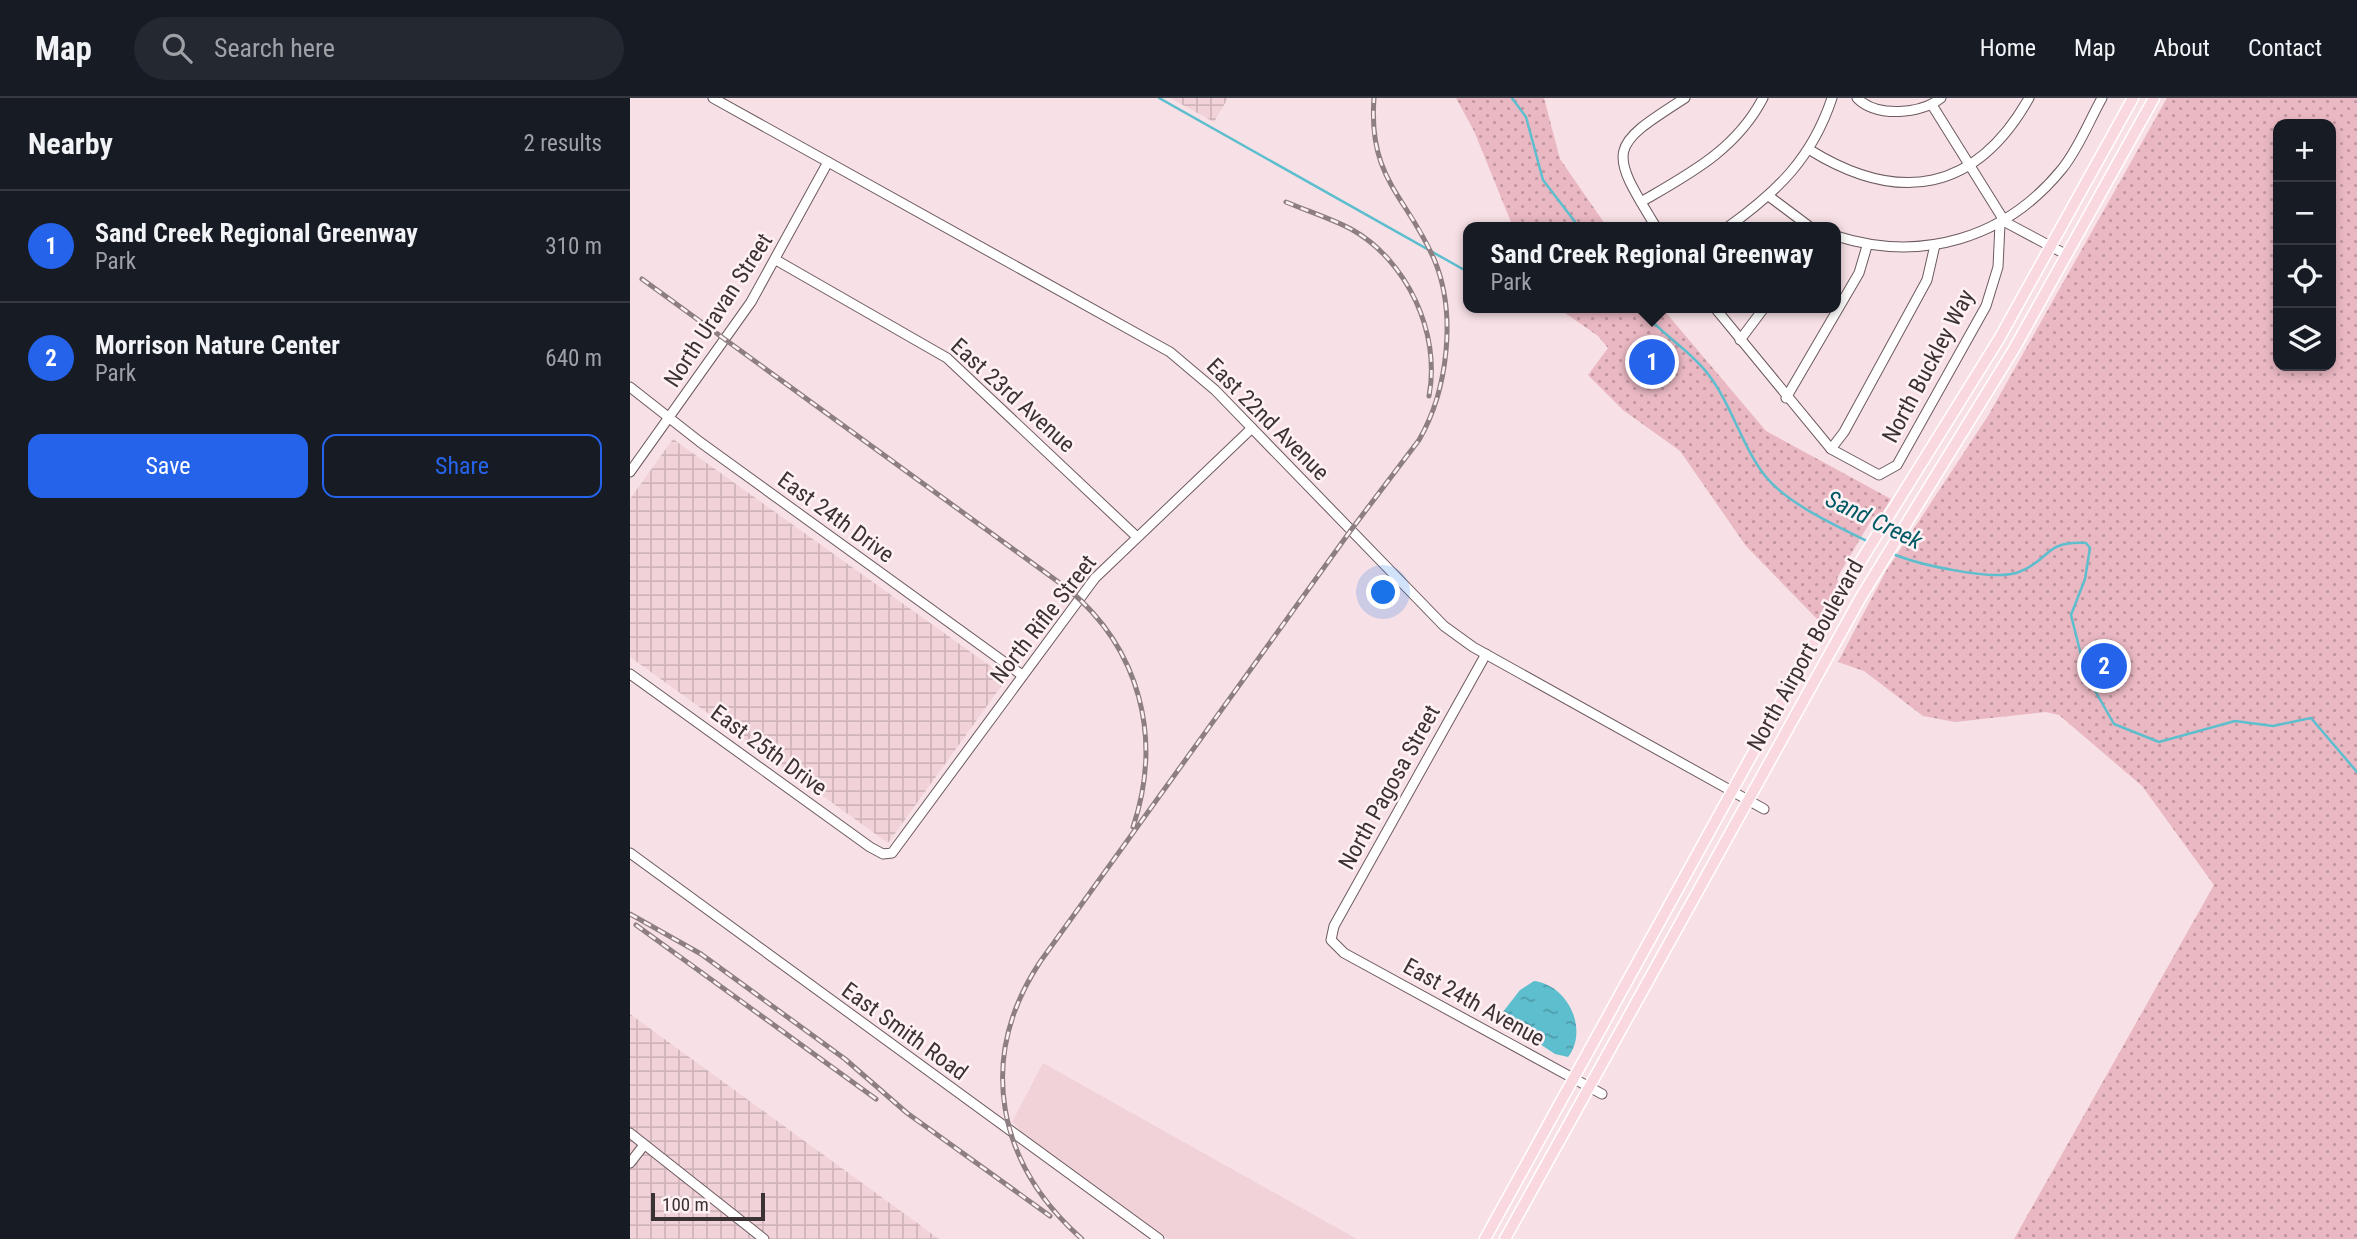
<!DOCTYPE html>
<meta charset="utf-8">
<style>
:root{--surface:#171b24;--page:#242831;--text:#f1f3f6;--muted:#9ea1a6;--line:#363941;--accent:#2563eb}
body{margin:0;font-family:"Roboto Condensed",sans-serif;background:var(--page);color:var(--text)}
.controls{position:absolute;right:21px;top:21px;display:grid;overflow:hidden;border-radius:14px;box-shadow:0 4px 10px #0003}
.controls button{width:63px;height:63px;display:grid;place-items:center;padding:0;border:0;border-bottom:2px solid var(--line);background:var(--surface);color:var(--text);font:35px sans-serif}
.scale{position:absolute;left:21px;bottom:18px;width:114px;box-sizing:border-box;padding-left:7px;border:4px solid #3b3234;border-top:0;font-size:19px;line-height:24px;white-space:nowrap;color:#3b3234;-webkit-text-stroke:5px #fff1f4;paint-order:stroke}
.you{position:absolute;left:754px;top:495px;width:24px;height:24px;margin:-18px;border:5px solid #fff;border-radius:50%;background:#1a73e8;box-shadow:0 0 0 10px #1a73e833}
.badge{display:grid;place-items:center;width:46px;height:46px;border-radius:50%;background:var(--accent);color:#fff;font-size:23px;font-weight:700}
.pin{position:absolute;translate:-50% -50%;border:4px solid #fff;box-shadow:0 2px 7px #0006}
.popup{position:absolute;left:833px;top:124px;width:378px;height:91px;box-sizing:border-box;display:grid;place-content:center;border-radius:14px;background:var(--surface);filter:drop-shadow(0 2px 5px #0005);font-size:23px;white-space:nowrap;color:var(--muted)}
.popup b{font-size:26px;color:var(--text)}
.popup::after{content:'';position:absolute;left:50%;top:100%;margin-left:-14px;border:14px solid transparent;border-top-color:var(--surface)}
.list{margin:0;padding:0;list-style:none}
h2{display:flex;justify-content:space-between;align-items:center;height:91px;margin:0;padding:0 28px;font-size:30px}
h2 small{font-size:23px;font-weight:400;color:var(--muted)}
.list li{display:grid;grid-template-columns:46px 1fr auto;gap:21px;align-items:center;box-sizing:border-box;height:112px;padding:0 28px;border-top:2px solid var(--line)}
.list b{display:block;font-size:26px;white-space:nowrap}
.list p{margin:0;font-size:23px;white-space:nowrap;color:var(--muted)}
.list em{font-size:23px;font-style:normal;color:var(--muted)}
.actions{display:flex;gap:14px;padding:21px 28px}
.actions a{flex:1;padding:16px 0;border:2px solid var(--accent);border-radius:14px;text-align:center;font-size:24px;color:var(--accent)}
.actions .main{background:var(--accent);color:#fff}
.icon{flex:none;width:38px;height:38px;fill:none;stroke:currentColor;stroke-width:2;stroke-linecap:round;stroke-linejoin:round}
.map{position:relative;flex:none;width:1727px;height:1141px;overflow:hidden}
header{display:flex;align-items:center;gap:42px;box-sizing:border-box;height:98px;padding:0 35px;background:var(--surface);border-bottom:2px solid var(--line)}
header strong{font-size:33px}
nav{display:flex;gap:38px;margin-inline-start:auto;font-size:24px}
.search{width:490px;height:63px;background:var(--page);display:flex;align-items:center;gap:18px;box-sizing:border-box;padding:0 24px;border-radius:38px;color:var(--muted);font-size:26px}
main{display:flex}
aside{flex:1;background:var(--surface)}
.map>svg:first-child{display:block}
</style>
<header>
<strong>Map</strong>
<div class="search"><svg class="icon" aria-label="search" viewBox="0 0 24 24"><circle cx="10" cy="10" r="6"/><path d="M15 15l6 6"/></svg>Search here</div>
<nav><a>Home</a><a>Map</a><a>About</a><a>Contact</a></nav>
</header>
<main>
<aside>
<h2>Nearby<small>2 results</small></h2>
<ul class="list">
<li><span class="badge">1</span><div><b>Sand Creek Regional Greenway</b><p>Park</p></div><em>310 m</em></li>
<li><span class="badge">2</span><div><b>Morrison Nature Center</b><p>Park</p></div><em>640 m</em></li>
</ul>
<div class="actions"><a class="main">Save</a><a>Share</a></div>
</aside>
<div class="map">
<svg width="1727" height="1141" viewBox="0 0 1727 1141">
<defs>
<pattern id="industrial-grid" width="8" height="8" patternUnits="userSpaceOnUse" patternTransform="scale(1.75)"><rect width="8" height="8" fill="#f0d2d8"/><path d="M0 4h8M4 0v8" fill="none" stroke="#cfb5ba"/></pattern>
<pattern id="grass-dots" width="8" height="8" patternUnits="userSpaceOnUse" patternTransform="scale(1.75)"><rect width="8" height="8" fill="#eab8c3"/><path d="M2 2h.1M6 6h.1" fill="none" stroke="#bf969f" stroke-width="1.8" stroke-linecap="round"/></pattern>
<pattern id="water-ripples" width="26" height="14" patternUnits="userSpaceOnUse" patternTransform="scale(1.75)"><rect width="26" height="14" fill="#5dbece"/><path d="M2 4q2-2 4 0t4 0M15 11q2-2 4 0t4 0" fill="none" stroke="#4e9ba8"/></pattern>
</defs>
<rect width="100%" height="100%" fill="#f8e1e6"/>
<!-- built -->
<path fill="#f0d2d8" d="M 413,965 L 477,1001 L 727,1141 L 538,1141 L 393,1035 L 382,1024 Z"/>
<!-- industrial -->
<g fill="url(#industrial-grid)">
<path d="M 540,0 L 598,0 L 584,24 Z"/>
<path d="M 43,341 L 377,580 L 258,745 L 0,559 L 0,401 Z"/>
<path d="M 0,916 L 309,1141 L 0,1141 Z"/>
</g>
<!-- grass -->
<g fill="url(#grass-dots)" fill-rule="evenodd">
<path d="M 826,0 L 914,0 L 930,61 L 977,129 L 883,129 L 844,33 Z"/>
<path d="M 1537,0 L 1727,0 L 1727,1141 L 1384,1141 L 1584,787 L 1512,688 L 1429,617 L 1416,614 L 1325,624 L 1293,618 L 1234,573 L 1208,564 L 1256,473 L 1358,318 ZM 1701,26 L 1701,268 L 1648,268 L 1648,26 Z"/>
<path d="M 928,210 L 1032,210 L 1136,333 L 1261,401 L 1248,421 L 1243,419 L 1207,480 L 1209,485 L 1189,523 L 1116,448 L 1050,353 L 993,312 L 958,277 L 978,250 L 968,238 Z"/>
</g>
<!-- water -->
<path fill="url(#water-ripples)" d="M 904,883 C 938,887 959,932 938,959 L 925,956 L 869,919 L 890,892 Z"/>
<g fill="none" stroke-linecap="round" stroke-linejoin="round">
<!-- stream -->
<g stroke="#5dbece" stroke-width="2.5">
<path d="M 529,0 L 838,174"/>
<path d="M 882,0 L 896,19 L 913,82 L 949,129"/>
<path d="M 1010,210 C 1029,235 1059,251 1078,276 C 1102,307 1112,349 1136,379 C 1158,406 1208,429 1239,444"/>
<path d="M 1261,455 C 1285,466 1364,484 1389,474 C 1422,461 1413,443 1456,445 L 1460,450 L 1455,481 L 1441,517 L 1456,577 L 1484,626 L 1529,644 L 1605,623 L 1643,628 L 1681,620 L 1727,674"/>
</g>
<!-- minor casing -->
<g stroke="#6c5a5e" stroke-width="11">
<g id="minor">
<path d="M 83,0 L 540,254 L 585,292 L 814,528 L 843,549 L 1134,711"/>
<path d="M 1227,0 C 1247,20 1291,16 1311,0"/>
<path d="M 1302,7 L 1375,124 L 1437,157"/>
<path d="M 1180,52 C 1269,107 1346,94 1399,0"/>
<path d="M 1140,99 L 1180,129"/>
<path d="M 1011,104 C 1059,76 1106,52 1133,0"/>
<path d="M 1026,129 C 978,51 978,49 1055,0"/>
<path d="M 1098,129 C 1148,93 1182,60 1202,0"/>
<path d="M 1206,138 C 1291,165 1375,141 1432,71 C 1449,50 1459,23 1472,0"/>
<path d="M 146,162 L 317,260 L 507,439"/>
<path d="M 1085,210 L 1201,351 L 1249,377 L 1267,367 L 1356,208 L 1368,169 L 1370,126"/>
<path d="M 1110,242 L 1134,210"/>
<path d="M 0,289 L 70,344 L 392,577"/>
<path d="M 1156,300 L 1229,175 L 1237,148"/>
<path d="M 1201,351 L 1214,334 L 1297,182 L 1305,147"/>
<path d="M 0,374 L 121,204 L 198,64"/>
<path d="M 856,556 L 704,828 L 701,842 L 714,855 L 972,996"/>
<path d="M 0,576 L 240,749 L 253,756 L 262,755 L 465,480 L 622,330"/>
<path d="M 0,755 L 529,1141"/>
<path d="M 0,1035 L 134,1141"/>
<path d="M 0,1065 L 14,1047"/>
</g>
</g>
<!-- major casing -->
<g stroke="#fff" stroke-width="13">
<g id="major">
<path d="M 855,1141 L 1214,490 L 1369,241 L 1503,0"/>
<path d="M 875,1141 L 1231,499 L 1384,251 L 1524,0"/>
</g>
</g>
<!-- minor -->
<use href="#minor" stroke="#fff" stroke-width="9"/>
<!-- major -->
<use href="#major" stroke="#fad8df" stroke-width="10"/>
<!-- rail casing -->
<g stroke="#8d7e81" stroke-width="5">
<g id="rail">
<path d="M 656,104 C 677,113 700,120 721,131 C 777,162 811,235 799,298"/>
<path d="M 12,181 L 438,491 C 510,551 533,640 503,729"/>
<path d="M 0,816 L 71,856 L 215,961 L 277,1015 L 420,1118"/>
<path d="M 6,827 L 246,1001"/>
<path d="M 452,1141 C 367,1066 346,961 410,864 L 721,432 L 789,342 C 818,292 827,215 804,161 C 776,97 738,81 744,0"/>
</g>
</g>
<!-- rail -->
<use href="#rail" stroke="#fff1f4" stroke-width="2.5" stroke-dasharray="8" stroke-linecap="butt"/>
</g>
<g text-anchor="middle" stroke-width="5" stroke-linejoin="round" paint-order="stroke">
<!-- street labels -->
<g font-size="23" fill="#3b3234" stroke="#fff1f4">
<text transform="translate(88 212) rotate(-57)" y="8">North Uravan Street</text>
<text transform="translate(1298 268) rotate(-62)" y="8">North Buckley Way</text>
<text transform="translate(383 297) rotate(42)" y="8">East 23rd Avenue</text>
<text transform="translate(638 321) rotate(45)" y="8">East 22nd Avenue</text>
<text transform="translate(206 419) rotate(36)" y="8">East 24th Drive</text>
<text transform="translate(413 521) rotate(-52)" y="8">North Rifle Street</text>
<text transform="translate(1175 557) rotate(-61)" y="8">North Airport Boulevard</text>
<text transform="translate(139 652) rotate(36)" y="8">East 25th Drive</text>
<text transform="translate(759 689) rotate(-61)" y="8">North Pagosa Street</text>
<text transform="translate(844 904) rotate(29)" y="8">East 24th Avenue</text>
<text transform="translate(275 933) rotate(36)" y="8">East Smith Road</text>
</g>
<!-- water labels -->
<g font-size="24" font-style="italic" fill="#005a65" stroke="#fff1f4">
<text transform="translate(1244 422) rotate(26)" y="8">Sand Creek</text>
</g>
</g>
</svg>
<div class="controls">
<button>+</button>
<button>−</button>
<button><svg class="icon" aria-label="locate" viewBox="0 0 24 24"><circle cx="12" cy="12" r="6"/><path d="M12 2v4M12 18v4M2 12h4M18 12h4"/></svg></button>
<button><svg class="icon" aria-label="layers" viewBox="0 0 24 24"><path d="M12 4l9 5-9 5-9-5zM3 14l9 5 9-5"/></svg></button>
</div>
<div class="scale">100 m</div>
<div class="you"></div>
<div class="pin badge" style="left:1022px;top:264px">1</div>
<div class="popup"><b>Sand Creek Regional Greenway</b>Park</div>
<div class="pin badge" style="left:1474px;top:568px">2</div>
</div>
</main>
